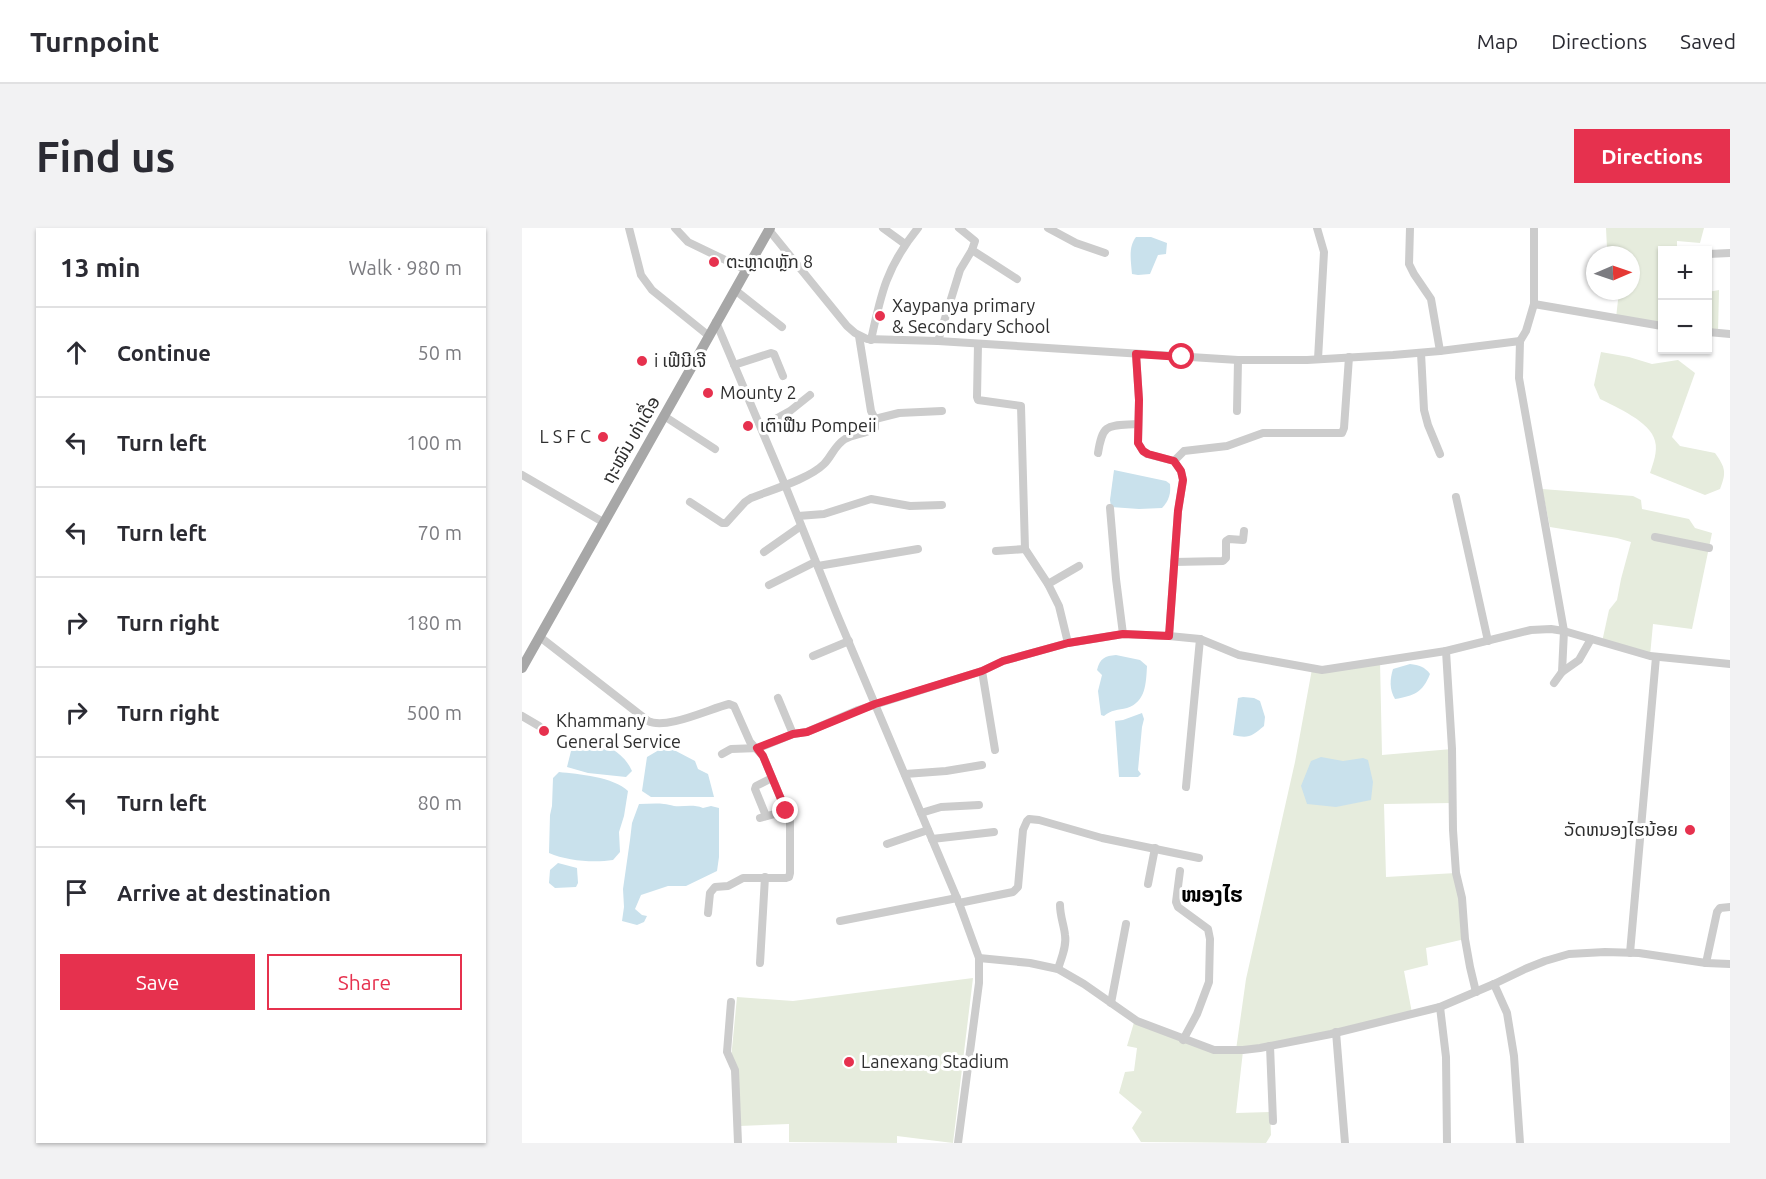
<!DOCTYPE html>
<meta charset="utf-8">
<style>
:root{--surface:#fff;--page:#f2f2f3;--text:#2b2b33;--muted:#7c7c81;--line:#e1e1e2;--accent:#e6314e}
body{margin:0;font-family:Ubuntu,"Noto Sans Lao",sans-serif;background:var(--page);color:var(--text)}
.controls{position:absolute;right:18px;top:18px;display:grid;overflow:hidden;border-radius:0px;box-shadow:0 2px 4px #0004}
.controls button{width:54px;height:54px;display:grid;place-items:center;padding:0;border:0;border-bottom:2px solid var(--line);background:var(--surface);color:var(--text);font:30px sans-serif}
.compass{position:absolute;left:1064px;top:18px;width:54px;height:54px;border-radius:50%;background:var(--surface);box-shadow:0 2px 4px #0004;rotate:88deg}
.stop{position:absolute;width:18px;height:18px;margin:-14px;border:4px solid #e6314e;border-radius:50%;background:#fff}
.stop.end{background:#e6314e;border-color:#fff;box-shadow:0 2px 6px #0008}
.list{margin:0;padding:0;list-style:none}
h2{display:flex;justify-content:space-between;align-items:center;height:78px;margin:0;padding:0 24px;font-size:26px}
h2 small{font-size:20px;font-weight:400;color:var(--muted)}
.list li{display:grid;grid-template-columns:39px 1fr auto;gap:18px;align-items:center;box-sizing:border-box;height:90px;padding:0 24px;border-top:2px solid var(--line)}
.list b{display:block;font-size:22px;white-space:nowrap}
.list em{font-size:20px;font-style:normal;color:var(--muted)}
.actions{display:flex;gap:12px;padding:18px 24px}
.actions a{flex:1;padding:14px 0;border:2px solid var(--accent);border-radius:0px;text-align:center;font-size:21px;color:var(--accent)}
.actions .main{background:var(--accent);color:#fff}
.icon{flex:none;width:33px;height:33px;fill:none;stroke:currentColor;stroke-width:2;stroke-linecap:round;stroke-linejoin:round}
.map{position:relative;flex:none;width:1208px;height:915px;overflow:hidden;border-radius:0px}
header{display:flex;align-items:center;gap:36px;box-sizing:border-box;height:84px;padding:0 30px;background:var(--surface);border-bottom:2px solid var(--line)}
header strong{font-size:28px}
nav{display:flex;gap:33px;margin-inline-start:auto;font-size:21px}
.intro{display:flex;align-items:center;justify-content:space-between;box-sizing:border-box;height:144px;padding:0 36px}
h1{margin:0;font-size:42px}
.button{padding:15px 27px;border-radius:0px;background:var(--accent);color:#fff;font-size:21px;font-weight:700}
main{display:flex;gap:36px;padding:0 36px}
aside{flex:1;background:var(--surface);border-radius:0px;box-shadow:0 2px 4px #0004}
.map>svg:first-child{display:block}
</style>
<header>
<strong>Turnpoint</strong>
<nav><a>Map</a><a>Directions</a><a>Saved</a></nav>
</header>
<div class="intro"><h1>Find us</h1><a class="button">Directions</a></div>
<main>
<aside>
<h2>13 min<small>Walk · 980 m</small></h2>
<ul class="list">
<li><svg class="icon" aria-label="ahead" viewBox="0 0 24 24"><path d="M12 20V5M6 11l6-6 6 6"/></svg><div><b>Continue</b></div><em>50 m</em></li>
<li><svg class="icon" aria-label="left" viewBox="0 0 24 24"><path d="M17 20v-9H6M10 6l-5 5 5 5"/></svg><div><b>Turn left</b></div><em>100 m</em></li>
<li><svg class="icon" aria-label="left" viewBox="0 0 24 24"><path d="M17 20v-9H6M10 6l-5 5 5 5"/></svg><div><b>Turn left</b></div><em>70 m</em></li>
<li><svg class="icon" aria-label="right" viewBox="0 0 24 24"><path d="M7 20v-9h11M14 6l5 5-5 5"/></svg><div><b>Turn right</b></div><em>180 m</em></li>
<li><svg class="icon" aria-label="right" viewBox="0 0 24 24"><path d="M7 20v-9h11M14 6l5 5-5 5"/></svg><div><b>Turn right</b></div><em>500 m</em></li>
<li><svg class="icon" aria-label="left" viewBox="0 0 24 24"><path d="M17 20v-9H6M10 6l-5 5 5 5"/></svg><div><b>Turn left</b></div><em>80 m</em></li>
<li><svg class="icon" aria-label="arrive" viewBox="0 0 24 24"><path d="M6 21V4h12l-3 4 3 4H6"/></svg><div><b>Arrive at destination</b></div></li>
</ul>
<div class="actions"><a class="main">Save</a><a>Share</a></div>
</aside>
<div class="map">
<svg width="1208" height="915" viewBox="0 0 1208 915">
<rect width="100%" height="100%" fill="#fff"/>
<!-- green -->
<g fill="#e6ecdd">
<path d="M 1084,0 L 1182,0 L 1178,15 L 1155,13 L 1155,22 L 1140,22 L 1140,98 L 1094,90 L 1097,63 L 1109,63 L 1109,27 L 1101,27 L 1101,21 L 1085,20 Z"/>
<path d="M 1197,62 L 1196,105 L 1186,104 L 1186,64 Z"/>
<path d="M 1079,124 L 1107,129 L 1130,136 L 1156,132 L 1173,145 L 1150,209 L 1158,218 L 1193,225 C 1203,239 1205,244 1198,261 L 1183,267 L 1128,245 C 1131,236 1136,223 1133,213 C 1129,194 1094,179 1078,171 L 1072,157 Z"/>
<path d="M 1020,261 L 1111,268 L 1119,272 L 1120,281 L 1167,291 L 1173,300 L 1190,305 L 1170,401 L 1131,396 L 1128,428 L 1080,414 L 1087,382 L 1095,372 L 1099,351 L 1109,314 L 1095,310 L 1028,299 Z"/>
<path d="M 858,433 L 860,527 L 930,521 L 931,575 L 862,576 L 864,649 L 934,645 L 943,711 L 904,720 L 906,737 L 882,743 L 890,785 L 721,823 L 714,885 L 748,884 L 749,907 L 744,915 L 619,914 L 610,900 L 620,884 L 597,865 L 603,844 L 612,843 L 615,820 L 605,818 L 613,791 L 695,820 L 714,822 L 724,751 L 773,534 L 790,441 Z"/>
<path d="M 451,750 L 431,915 L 375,908 L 375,915 L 267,914 L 267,896 L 217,898 L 209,831 L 215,769 L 271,773 Z"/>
</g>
<!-- water -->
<g fill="#c9e1ec">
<path d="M 614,9 L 629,9 L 645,15 L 644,26 L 636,27 L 628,46 L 616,47 L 610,46 C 609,33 606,19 614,9 Z"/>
<path d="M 592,242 L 644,253 L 648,256 C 649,265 647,273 640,280 L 617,281 L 589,279 L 588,272 Z"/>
<path d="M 594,427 L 618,432 L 625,438 C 624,455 624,474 605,480 C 596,482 589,482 582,488 L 579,487 L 576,463 L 580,447 L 575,442 C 578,430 583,428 594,427 Z"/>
<path d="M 888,436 C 897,437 903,439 908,446 C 901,464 892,468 873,471 C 867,461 868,451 871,441 Z"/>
<path d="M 721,469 L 732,470 L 738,473 L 743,489 L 742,498 C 730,508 727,511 711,507 L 716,470 Z"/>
<path d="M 620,485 L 622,491 L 620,499 L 616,542 L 619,546 L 616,549 L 597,549 L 593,493 L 601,492 Z"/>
<path d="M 66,514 C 85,516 102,525 110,543 L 104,549 L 66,545 L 45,539 L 49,523 Z"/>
<path d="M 142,519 L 152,522 L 173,533 L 176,541 L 186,546 L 192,569 L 129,569 L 120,563 L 125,529 Z"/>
<path d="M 799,529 L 821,533 L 841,530 L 846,532 L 851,554 L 849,572 L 814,579 L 785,576 L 779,558 L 789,533 Z"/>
<path d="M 37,544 C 56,546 92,549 106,563 L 102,588 L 97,604 L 98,624 L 91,632 C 72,635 45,633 27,625 L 28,587 L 30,578 L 31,550 Z"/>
<path d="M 117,576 C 125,576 134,575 142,576 C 145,576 148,577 152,578 C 162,579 171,576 181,580 L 189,578 L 197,580 L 197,629 L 195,643 L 164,658 L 146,658 L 119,667 L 113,681 L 120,687 L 125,688 L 122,694 L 115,697 L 100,693 L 102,679 L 101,661 L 108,612 L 110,595 Z"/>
<path d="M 36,635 L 55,640 L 56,655 L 54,659 L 33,660 L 27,655 L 28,642 Z"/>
</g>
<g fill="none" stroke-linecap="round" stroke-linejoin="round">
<!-- minor -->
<g stroke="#ccc" stroke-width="8">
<path d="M 107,0 L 119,47 L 130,62 L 187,108"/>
<path d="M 153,0 L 166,14 L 224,42"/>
<path d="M 361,0 L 383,16"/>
<path d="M 437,0 L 453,13 L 450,22 L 495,51"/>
<path d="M 526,0 L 554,15 L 583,25"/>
<path d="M 795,0 L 802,24 L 796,131"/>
<path d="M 888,0 L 887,36 L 892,46 L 909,71 L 918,123"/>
<path d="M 1012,0 L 1012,76 L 1004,103 L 998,113 L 997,150 L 1042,403 L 1040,444 L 1032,455"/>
<path d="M 247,2 L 325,98 L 333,105 L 345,111 L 416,113 L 716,132 L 785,132 L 871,127 L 918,123 L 998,113"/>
<path d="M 1186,26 L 1208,25"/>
<path d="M 213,62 L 260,99"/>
<path d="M 1012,76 L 1140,98"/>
<path d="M 194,94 L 263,257 L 314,384 L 437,675 L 457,730 L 457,755 L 436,915"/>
<path d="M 1186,104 L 1208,106"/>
<path d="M 349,112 C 359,65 365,38 396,0"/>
<path d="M 416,113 L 438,42 L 450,22"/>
<path d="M 456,116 L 455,169 L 456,172 L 499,178 L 503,321 L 526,356 L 537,378 L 546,415"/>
<path d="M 899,125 L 902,182 L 906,197 L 918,226"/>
<path d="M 614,126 L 617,172 L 616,215 L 621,223 L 625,226 L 652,233 L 659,243 L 661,252 L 656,283 L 647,408"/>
<path d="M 212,137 L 249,125 L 252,126 L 261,148"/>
<path d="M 715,183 L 716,132"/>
<path d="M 142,188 L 193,221"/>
<path d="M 353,191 L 377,185 L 420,183"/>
<path d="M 239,199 L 268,183 L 288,167"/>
<path d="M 576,225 C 581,194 586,198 616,196"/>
<path d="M 652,233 L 662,223 L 705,218 L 741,205 L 820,205 L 822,200 L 827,129"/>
<path d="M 0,247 L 81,294"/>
<path d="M 934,269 L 966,413"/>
<path d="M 168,274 L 200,295 L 204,295 L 223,274 L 229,270 C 249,262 287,251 302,236 C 310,228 312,218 323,211 C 332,206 344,206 353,200 L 353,191 L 349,183 L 337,108"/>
<path d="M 588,280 L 594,351 L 601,406"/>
<path d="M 276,288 L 302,286 L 349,271 L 388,278 L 420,277"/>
<path d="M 1133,309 L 1187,320"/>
<path d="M 474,323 L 503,321"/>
<path d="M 242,324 L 279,298"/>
<path d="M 652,334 L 701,333 L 704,330 L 704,313 L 707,311 L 721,312 L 722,303"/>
<path d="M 296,338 L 396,321"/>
<path d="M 526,356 L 557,338"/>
<path d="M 247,357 L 293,334"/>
<path d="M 18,409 L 126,493 C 144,502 187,481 207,476 L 212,478 L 228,514 L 241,528 L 264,583 L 268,593 L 268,645 L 267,649 L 264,650 L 221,650 L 206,658 L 193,659 L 188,665 L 186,685"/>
<path d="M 924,423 L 930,521 L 931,602 L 934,645 L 940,670 L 943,711 L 948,739 L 954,764"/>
<path d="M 291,428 L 327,413"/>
<path d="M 460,443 L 473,522"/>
<path d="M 1040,444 L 1057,432 L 1069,411"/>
<path d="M 256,470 L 271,506"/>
<path d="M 0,488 L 17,498"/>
<path d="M 200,526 L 209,521 L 237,520 L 271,506 L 285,504 L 336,482 L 460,443 L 481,433 L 546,415 L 601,406 L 647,408 L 678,411 L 717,427 L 800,442 L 924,423 L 1009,402 L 1029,401 L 1042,403 L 1128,428 L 1208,436"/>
<path d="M 383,546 L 424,543 L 460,537"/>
<path d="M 664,559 L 678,411"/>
<path d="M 399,585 L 419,579 L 457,577"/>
<path d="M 244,588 L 233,561 L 234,558 L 250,550"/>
<path d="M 238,590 L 264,583"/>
<path d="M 410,611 L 472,604"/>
<path d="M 365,616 L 406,602"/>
<path d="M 658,643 L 654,674 L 656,679 L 686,701 L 688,711 L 687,754 L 675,786 L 661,812"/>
<path d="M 626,656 L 633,620"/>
<path d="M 437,675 L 491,664 L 496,659 L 501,602 L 505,593 L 507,591 L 517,592 L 580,610 L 677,630"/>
<path d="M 318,693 L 435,670"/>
<path d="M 1108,725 L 1134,429"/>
<path d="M 457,730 L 508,735 L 536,741 L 562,756 L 615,793 L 692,822 L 721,822 L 738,820 L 809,806 L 918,779 L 972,756 L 1003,741 L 1023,733 L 1047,726 L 1083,724 L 1117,725 L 1184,735 L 1208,736"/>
<path d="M 238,735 L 243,649"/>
<path d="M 1184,735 L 1195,684 L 1198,680 L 1208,679"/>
<path d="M 536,741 C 539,731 545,718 543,707 C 542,697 538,688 538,677"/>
<path d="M 972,756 L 985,785 L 992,828 L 998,915"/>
<path d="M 209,774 L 205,824 L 213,842 L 216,915"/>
<path d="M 589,775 L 604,696"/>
<path d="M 918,779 L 924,829 L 925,915"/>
<path d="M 814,804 L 823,915"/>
<path d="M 748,818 L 751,893"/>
</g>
<!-- major -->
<path stroke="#a7a7a7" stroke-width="10" d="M 0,440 L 248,0"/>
</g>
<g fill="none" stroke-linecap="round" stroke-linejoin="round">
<!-- route -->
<path stroke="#e6314e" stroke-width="8" d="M 264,583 L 241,528 L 235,520 L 271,506 L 285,504 L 353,476 L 460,443 L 481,433 L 546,415 L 601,406 L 647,408 L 656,283 L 661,252 L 659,243 L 652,233 L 626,226 L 621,223 L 616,215 L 617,172 L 614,126 L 660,129"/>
</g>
<!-- markers -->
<g fill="#e6314e" stroke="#fff" stroke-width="2">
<circle cx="192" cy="34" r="6"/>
<circle cx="358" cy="88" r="6"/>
<circle cx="120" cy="133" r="6"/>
<circle cx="186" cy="165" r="6"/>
<circle cx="226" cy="198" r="6"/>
<circle cx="81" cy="209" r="6"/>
<circle cx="22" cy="503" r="6"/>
<circle cx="1168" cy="602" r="6"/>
<circle cx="327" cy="834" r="6"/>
</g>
<g text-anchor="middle" stroke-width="6" stroke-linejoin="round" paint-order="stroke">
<!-- poi labels -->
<g font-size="18" fill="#2f2f2f" stroke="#fff" text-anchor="start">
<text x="204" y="40">ຕະຫຼາດຫຼັກ 8</text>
<text x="370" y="84">Xaypanya primary<tspan x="370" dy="21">&amp; Secondary School</tspan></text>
<text x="132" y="139">i ເຟີນີເຈີ</text>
<text x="198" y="171">Mounty 2</text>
<text x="238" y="204">ເຕົາຟືນ Pompeii</text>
<text x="69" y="215" text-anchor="end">L S F C</text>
<text x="34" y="499">Khammany<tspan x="34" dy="21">General Service</tspan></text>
<text x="1156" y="608" text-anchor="end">ວັດຫນອງໄຮນ້ອຍ</text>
<text x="339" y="840">Lanexang Stadium</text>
</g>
<!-- street labels -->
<g font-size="18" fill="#2f2f2f" stroke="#fff">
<text transform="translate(109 212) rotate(-60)" y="6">ຖະໝົນ ທ່າເດື່ອ</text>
</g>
<!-- quarter labels -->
<g font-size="21" font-weight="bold" fill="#000" stroke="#fff">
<text x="690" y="674">ໜອງໄຮ</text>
</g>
</g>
</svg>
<div class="controls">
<button>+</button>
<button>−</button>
</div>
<svg class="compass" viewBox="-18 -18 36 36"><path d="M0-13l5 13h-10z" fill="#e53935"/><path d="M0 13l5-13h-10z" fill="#7c7c81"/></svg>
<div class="stop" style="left:660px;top:129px"></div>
<div class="stop end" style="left:264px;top:583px"></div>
</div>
</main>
